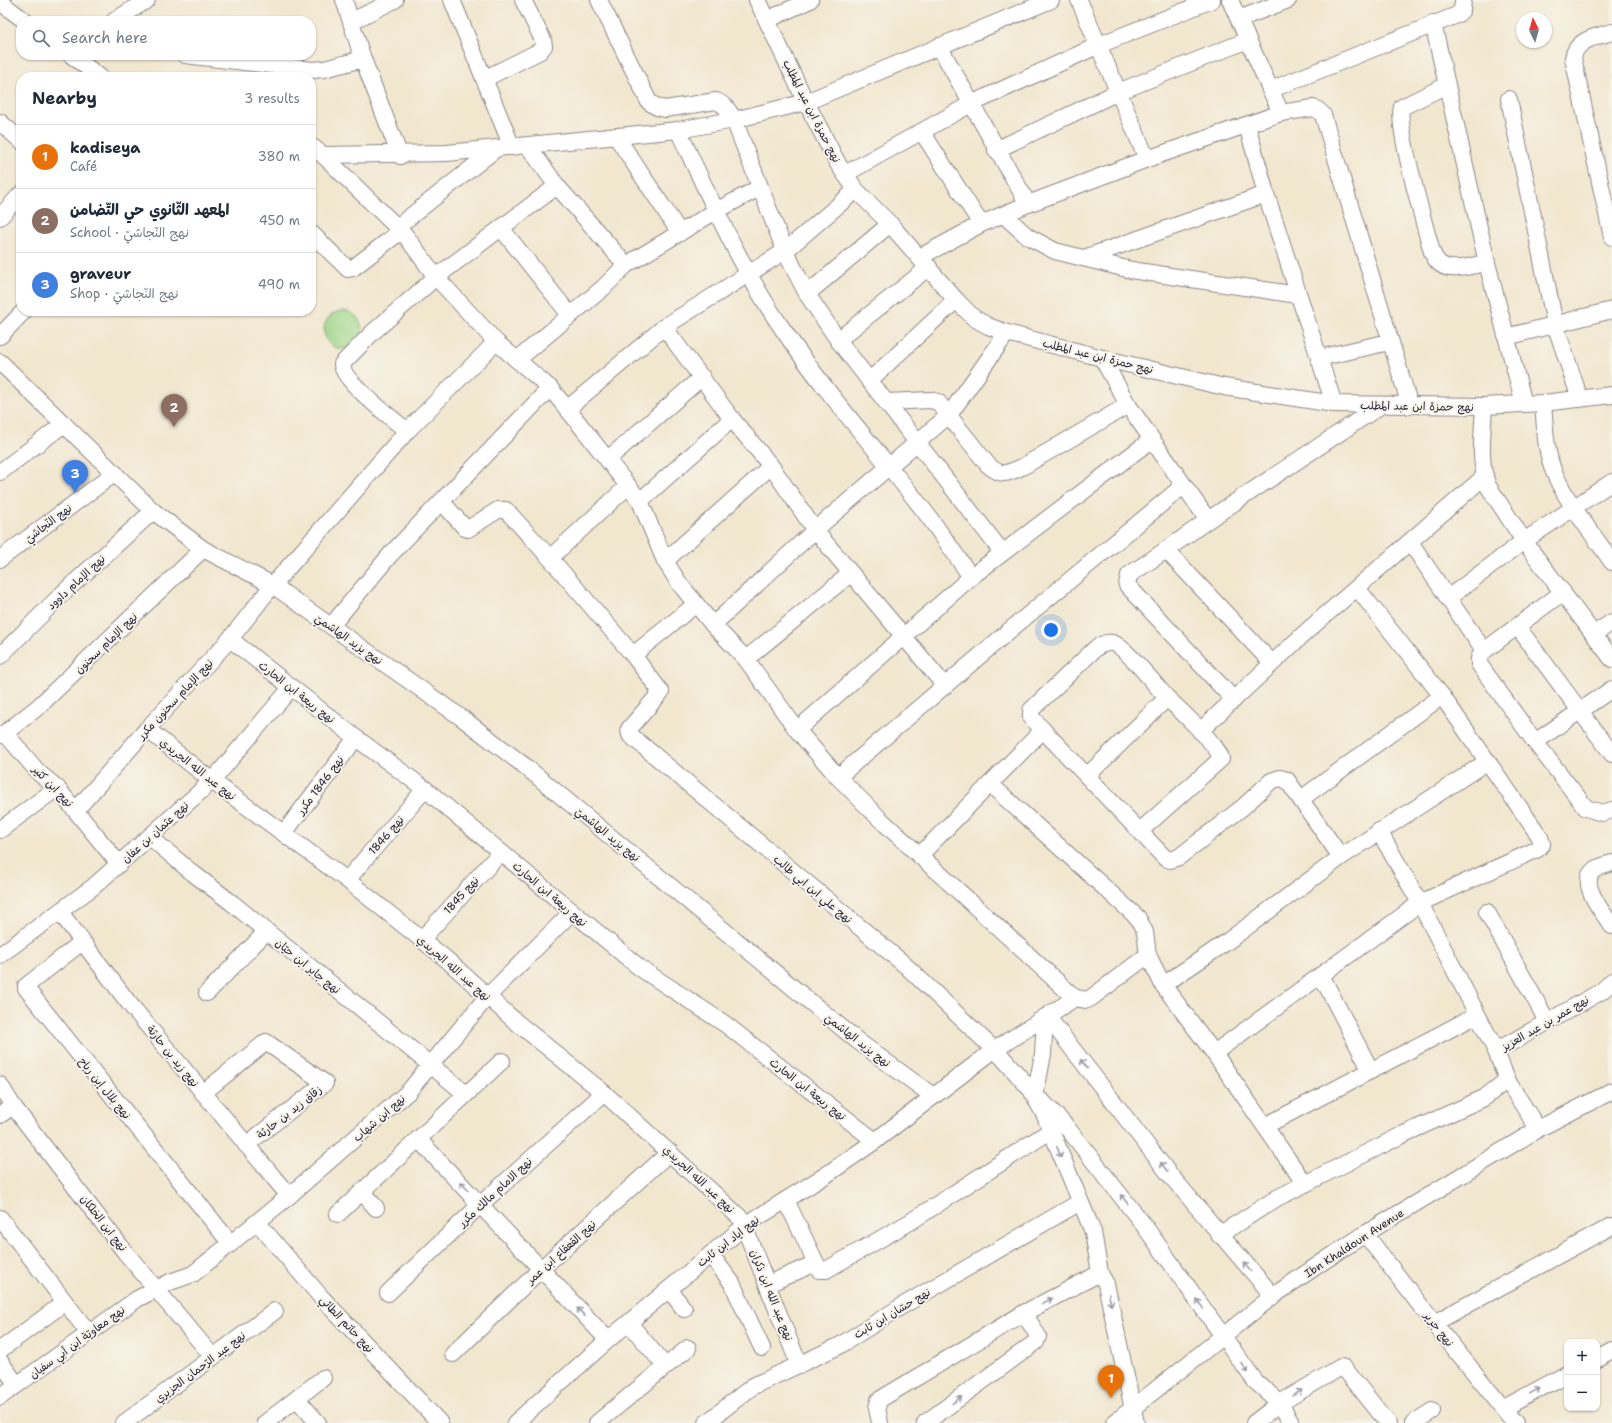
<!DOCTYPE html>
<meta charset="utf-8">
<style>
:root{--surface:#fff;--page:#f2f2f3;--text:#1f2937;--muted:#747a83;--line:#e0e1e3;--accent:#d93025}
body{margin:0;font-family:"Shantell Sans","Playpen Sans Arabic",sans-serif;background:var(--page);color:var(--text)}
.controls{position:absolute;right:12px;bottom:12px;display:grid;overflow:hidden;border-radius:8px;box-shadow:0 1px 3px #0004}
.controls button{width:36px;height:36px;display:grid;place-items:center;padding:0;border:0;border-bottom:1px solid var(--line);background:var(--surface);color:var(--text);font:20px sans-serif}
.compass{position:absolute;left:1516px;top:12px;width:36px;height:36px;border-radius:50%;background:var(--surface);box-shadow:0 1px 3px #0004;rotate:355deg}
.you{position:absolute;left:1051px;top:630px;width:14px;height:14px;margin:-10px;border:3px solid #fff;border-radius:50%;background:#1a73e8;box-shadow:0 0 0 6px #1a73e833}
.badge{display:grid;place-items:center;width:26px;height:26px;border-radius:50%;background:var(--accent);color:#fff;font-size:13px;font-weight:700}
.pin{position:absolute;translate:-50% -33px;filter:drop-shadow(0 1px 2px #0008)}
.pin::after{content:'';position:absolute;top:21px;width:14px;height:12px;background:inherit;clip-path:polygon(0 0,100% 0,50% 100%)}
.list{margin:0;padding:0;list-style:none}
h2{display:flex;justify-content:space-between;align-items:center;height:52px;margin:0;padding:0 16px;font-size:17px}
h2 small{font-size:13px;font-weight:400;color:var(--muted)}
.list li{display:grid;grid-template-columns:26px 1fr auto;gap:12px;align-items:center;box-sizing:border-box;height:64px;padding:0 16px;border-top:1px solid var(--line)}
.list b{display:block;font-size:15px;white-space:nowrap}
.list p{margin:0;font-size:13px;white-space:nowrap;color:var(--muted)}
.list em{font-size:13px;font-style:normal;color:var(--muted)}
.icon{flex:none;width:22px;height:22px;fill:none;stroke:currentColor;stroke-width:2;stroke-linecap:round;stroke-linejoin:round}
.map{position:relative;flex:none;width:1612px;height:1423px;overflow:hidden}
.search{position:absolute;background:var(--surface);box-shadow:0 1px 3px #0004;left:16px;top:16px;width:300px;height:44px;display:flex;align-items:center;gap:10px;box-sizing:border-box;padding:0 14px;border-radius:16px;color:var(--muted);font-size:15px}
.panel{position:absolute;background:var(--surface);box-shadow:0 1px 3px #0004;left:16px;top:72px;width:300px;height:244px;border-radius:16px}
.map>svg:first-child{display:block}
</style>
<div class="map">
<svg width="1612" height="1423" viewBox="0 0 1612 1423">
<rect width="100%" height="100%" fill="#f7f3e8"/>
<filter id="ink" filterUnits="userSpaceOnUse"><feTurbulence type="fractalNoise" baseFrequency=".025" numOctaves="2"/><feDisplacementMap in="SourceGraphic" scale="8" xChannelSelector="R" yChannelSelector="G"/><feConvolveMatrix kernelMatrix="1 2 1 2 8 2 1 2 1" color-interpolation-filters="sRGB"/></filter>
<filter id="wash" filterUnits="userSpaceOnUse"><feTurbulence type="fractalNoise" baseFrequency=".012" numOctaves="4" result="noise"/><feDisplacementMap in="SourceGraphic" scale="16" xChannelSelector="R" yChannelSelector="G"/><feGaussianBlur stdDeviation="0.9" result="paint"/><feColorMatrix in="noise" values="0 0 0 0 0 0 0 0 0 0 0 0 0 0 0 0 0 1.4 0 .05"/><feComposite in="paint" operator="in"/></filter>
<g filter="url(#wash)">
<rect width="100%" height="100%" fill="#f1e7cf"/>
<!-- green -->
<circle fill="#9dd689" stroke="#607c62" cx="343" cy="330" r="19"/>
</g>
<g filter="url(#ink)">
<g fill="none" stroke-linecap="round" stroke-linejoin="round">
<!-- minor casing -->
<g stroke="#8a8485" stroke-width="18">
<g id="minor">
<path d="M 344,0 L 363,59 L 400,156"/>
<path d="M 452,0 L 512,147"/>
<path d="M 599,0 L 649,102 L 657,107 L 665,109 L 716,101 C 726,105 729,111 734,120 L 785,251 L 807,294 L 838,340 L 1002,552"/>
<path d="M 757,0 L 806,102 L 838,164 L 856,190 L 890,224 L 956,300 L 974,318 L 988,326 L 1007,333 L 1102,358 L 1224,387 L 1334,404 L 1484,406 L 1543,403 L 1612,395"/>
<path d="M 1079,0 L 1147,159"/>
<path d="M 1230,0 L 1281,113"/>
<path d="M 0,2 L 25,21"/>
<path d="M 1239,19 L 1288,0"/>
<path d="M 767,20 L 810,0"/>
<path d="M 114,21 L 147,0"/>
<path d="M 352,21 L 395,0"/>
<path d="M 1433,23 L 1487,263 L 1524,404"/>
<path d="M 1612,32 C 1596,37 1576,39 1573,58 L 1612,237"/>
<path d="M 939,46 L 1028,204"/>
<path d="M 71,55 L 100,77"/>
<path d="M 185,55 L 313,70 L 324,69 L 363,59"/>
<path d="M 484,79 L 540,51 L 544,46 L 543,40 L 523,0"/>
<path d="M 1447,85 L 1402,107 C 1395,122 1426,230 1432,252 C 1442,278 1465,266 1487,263"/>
<path d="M 1270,90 L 1457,15 L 1462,10 L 1463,0"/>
<path d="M 1509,99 L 1555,324 L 1580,399"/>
<path d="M 0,122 L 21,141"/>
<path d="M 1247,125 L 1266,194 L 1334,404"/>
<path d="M 678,130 C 710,198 741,269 784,331 C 826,393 876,449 922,508 C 939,530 955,554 971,577"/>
<path d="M 922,132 L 981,224"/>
<path d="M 616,136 L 680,233"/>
<path d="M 311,146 L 323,155 L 447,153 L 678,130 L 734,120 L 806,102 L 1051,0"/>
<path d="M 528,146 L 557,186 L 626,265"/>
<path d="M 996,150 L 1118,92 L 1248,40"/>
<path d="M 323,155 L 405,235 L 436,277 L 496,342 L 550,388 L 573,416 L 640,501 L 665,561 L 679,583 L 713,625 L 746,659 L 797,730 L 838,777 L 881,820 L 1075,998"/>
<path d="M 845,174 L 971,104 L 1099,45 L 1212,0"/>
<path d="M 1004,215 L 1027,236 L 1055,251 L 1131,270 L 1298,295"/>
<path d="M 0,217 L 21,194"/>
<path d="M 397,227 L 497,148"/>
<path d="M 501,228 L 570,315"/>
<path d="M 311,233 L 348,269 L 353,268 L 401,231"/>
<path d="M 920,257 L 981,224 L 1028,204 L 1147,159 L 1281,113 L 1313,108 L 1318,110 L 1323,115 L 1410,406"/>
<path d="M 1084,258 L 1266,194"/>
<path d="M 807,294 L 890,224"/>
<path d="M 664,327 L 732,419 L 771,466 L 815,530 L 945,686"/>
<path d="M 0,336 L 24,311"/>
<path d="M 1506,337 L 1612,310"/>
<path d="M 838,340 L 929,267"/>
<path d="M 1102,358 L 1128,405 L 1208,520 L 1380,406"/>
<path d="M 1319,358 L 1389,342"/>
<path d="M 517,360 L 603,288 L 626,265 L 716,211 L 759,188"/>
<path d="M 0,362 L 153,511 L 203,549 L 271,584 L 462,718 L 526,767 L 859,1042 L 933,1096"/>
<path d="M 869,381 L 956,300"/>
<path d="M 886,402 L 931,400 L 938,402 L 988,465 C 1002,477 1006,474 1022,467 L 1128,405"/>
<path d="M 1543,403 C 1545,425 1545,451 1554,472 C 1566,502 1594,535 1612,562"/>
<path d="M 1484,406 C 1483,432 1478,461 1488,486 L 1524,541 L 1612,659"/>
<path d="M 567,409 L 664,327 L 785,251 L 856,190"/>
<path d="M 407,431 L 496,342"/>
<path d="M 608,459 L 702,377"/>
<path d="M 0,472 L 64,424"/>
<path d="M 640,501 L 732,419"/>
<path d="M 442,502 L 465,528 L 468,529 L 498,510 L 506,510 L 550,558 L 628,486"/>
<path d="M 1208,520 L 1166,550 L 1272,663"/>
<path d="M 1410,542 L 1484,651"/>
<path d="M 1166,550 L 1129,575 L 1127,585 L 1234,700"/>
<path d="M 550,558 L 633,655 L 696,604"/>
<path d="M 0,559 L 115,473"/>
<path d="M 665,561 L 771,466"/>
<path d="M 1563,592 L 1484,651 L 1479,658 L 1479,664 L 1535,742 L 1586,808 L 1602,813 L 1612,810"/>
<path d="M 1448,598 L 1524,541 L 1612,482"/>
<path d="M 713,625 L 815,530 L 949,415 L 1007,333"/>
<path d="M 331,626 L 390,555 L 550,388"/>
<path d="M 1517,626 L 1612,754"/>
<path d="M 1594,634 L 1612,622"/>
<path d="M 230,639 L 356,738 L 425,789 L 640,968 L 725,1024 L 875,1141"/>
<path d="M 633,655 L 661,692 L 629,729 L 630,735 L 905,965 L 1002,1057 L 1031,1090 L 1045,1116 L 1093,1232 L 1100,1273 L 1106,1284 L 1136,1423"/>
<path d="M 0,656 L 62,594 L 153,511"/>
<path d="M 746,659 L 850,574"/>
<path d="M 147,729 L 212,781 L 347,880 L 446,959 L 515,1021 L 604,1093 L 747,1224"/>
<path d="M 797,730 L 971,577 L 1151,440"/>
<path d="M 1043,730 L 1031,717 L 1031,710 L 1097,647 C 1101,645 1106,642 1112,643 C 1123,644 1158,688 1167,698"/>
<path d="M 1200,731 L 1307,631 L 1485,476"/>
<path d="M 5,733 L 38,707 L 203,549"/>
<path d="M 0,735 L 5,733 L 39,773 L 57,788 L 119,864"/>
<path d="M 1535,742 L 1612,689"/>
<path d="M 1088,775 L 1167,698 C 1177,707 1222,749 1221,759 L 1140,831"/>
<path d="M 838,777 L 1010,630 L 1183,486"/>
<path d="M 1301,799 L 1442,696"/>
<path d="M 76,810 L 147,729 L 230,639 L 272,586 L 407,431 C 393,419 341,380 342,364 L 372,333 L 436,277 L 557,186"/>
<path d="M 0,830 L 57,788"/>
<path d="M 1379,831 L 1420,903 L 1496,1051 L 1507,1080 L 1538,1129"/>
<path d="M 284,833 L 356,738"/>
<path d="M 150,837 L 190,871 L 232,903 L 466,1094"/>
<path d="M 921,854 L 1043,730 L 1165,858 L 1170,860 L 1179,857 L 1243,807 L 1271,781 L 1280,778 L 1287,780 L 1341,857"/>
<path d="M 1612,863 C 1606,865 1596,867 1592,872 C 1580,886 1604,914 1612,926"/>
<path d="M 347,880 L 425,789"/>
<path d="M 60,912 L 128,1002 L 289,1196"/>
<path d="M 1487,912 L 1547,1021"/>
<path d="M 422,939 L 501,852"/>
<path d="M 82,942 L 26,986 L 26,988 L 231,1244"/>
<path d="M 0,955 L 93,887 L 212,781 L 291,688"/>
<path d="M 1148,955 L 1163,985 L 1214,1053 L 1305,1184"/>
<path d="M 1321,975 L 1371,1071"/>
<path d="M 1163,985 L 1228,941 L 1341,857 L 1488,761"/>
<path d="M 207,993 L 266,932"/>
<path d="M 1047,1016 L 1170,1175 L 1273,1296"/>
<path d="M 1496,1051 L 1602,991 L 1612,981"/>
<path d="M 1214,1053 L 1420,903 L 1538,849 L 1542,844 L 1540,837 L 1442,696 L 1357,588"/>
<path d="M 0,1085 L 13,1106 L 125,1252 L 213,1357"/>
<path d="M 203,1093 L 266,1042 L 325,1083 L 246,1145"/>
<path d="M 1035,1097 L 1043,1054 L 1045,1017"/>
<path d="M 1042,1101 L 1065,1125 L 1143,1224 L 1255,1381 L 1280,1403 L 1291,1423"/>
<path d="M 0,1115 L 13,1106"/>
<path d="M 1265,1126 L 1477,1015"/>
<path d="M 418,1139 L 608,1340"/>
<path d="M 362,1192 L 376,1208"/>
<path d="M 786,1200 L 816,1263"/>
<path d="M 338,1214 L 502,1061"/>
<path d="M 0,1218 L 89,1333"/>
<path d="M 257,1222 L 321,1297 L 440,1423"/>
<path d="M 744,1226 L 799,1365"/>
<path d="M 1365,1234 L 1434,1323 L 1515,1423"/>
<path d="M 1219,1235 L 1277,1198 L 1404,1134 L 1484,1098 L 1507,1080"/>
<path d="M 711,1255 L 732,1283 L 762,1348"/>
<path d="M 768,1284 L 816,1263 L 819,1270 L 826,1270 L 910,1222 L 1050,1131"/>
<path d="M 669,1289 L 684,1309"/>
<path d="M 388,1293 L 481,1204 L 604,1093"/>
<path d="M 629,1323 L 665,1366"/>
<path d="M 1434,1323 L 1612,1226"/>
<path d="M 0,1350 L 64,1303"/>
<path d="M 453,1354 L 541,1269 L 670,1152"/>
<path d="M 1597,1358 L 1612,1350"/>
<path d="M 0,1361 L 17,1385"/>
<path d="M 0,1397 L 137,1299 L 170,1282 L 193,1274 L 289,1196 L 408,1092 L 487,997 L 572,912"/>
<path d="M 297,1399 L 318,1423"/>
<path d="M 1504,1408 L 1567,1374"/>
<path d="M 124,1423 L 275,1311"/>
<path d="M 265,1423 L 323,1378"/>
<path d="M 515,1423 L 608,1340 L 747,1224 L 826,1175 L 875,1141 L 994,1050 L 1075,998 L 1087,1000 L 1091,998 L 1148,955 L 1145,932 L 1138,918 L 990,784"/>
<path d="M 597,1423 L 688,1348"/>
<path d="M 706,1423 L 753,1386 L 839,1346 L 902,1306 L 1080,1202"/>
<path d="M 880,1423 L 877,1408 L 879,1400 L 1024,1313"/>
<path d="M 925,1423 L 1036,1342 L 1038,1336 L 1024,1313 L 1100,1273"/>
<path d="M 1114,1423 L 1273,1296 L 1321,1263 L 1365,1234 L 1538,1129 L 1612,1091"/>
<path d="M 1254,1423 L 1280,1403 L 1341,1367 L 1344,1368 L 1388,1423"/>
<path d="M 1413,1423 L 1432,1411"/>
</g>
</g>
<!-- minor -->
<use href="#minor" stroke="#fff" stroke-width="16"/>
</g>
<!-- one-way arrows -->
<defs><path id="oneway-shaft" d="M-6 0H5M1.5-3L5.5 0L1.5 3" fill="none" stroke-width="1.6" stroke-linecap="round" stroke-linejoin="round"/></defs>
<g stroke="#9c9ca7">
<use href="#oneway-shaft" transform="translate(1084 1064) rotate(-129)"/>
<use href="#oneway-shaft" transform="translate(1059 1152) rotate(68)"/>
<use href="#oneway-shaft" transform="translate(1164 1167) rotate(-127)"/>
<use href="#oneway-shaft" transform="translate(464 1186) rotate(-134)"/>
<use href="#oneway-shaft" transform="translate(1124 1199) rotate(-128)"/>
<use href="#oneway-shaft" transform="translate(1247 1267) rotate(-132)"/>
<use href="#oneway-shaft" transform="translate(1110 1300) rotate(78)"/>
<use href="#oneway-shaft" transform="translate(1047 1301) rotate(-28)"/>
<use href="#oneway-shaft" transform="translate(1200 1304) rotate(-125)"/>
<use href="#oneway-shaft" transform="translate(581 1312) rotate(-133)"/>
<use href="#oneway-shaft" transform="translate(1245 1368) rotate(56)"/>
<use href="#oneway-shaft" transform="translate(1535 1391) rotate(-28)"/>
<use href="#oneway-shaft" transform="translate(1297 1393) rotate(-31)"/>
<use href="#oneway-shaft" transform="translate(957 1400) rotate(-36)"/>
</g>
</g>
<g text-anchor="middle" stroke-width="4" stroke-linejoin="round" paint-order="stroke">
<!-- street labels -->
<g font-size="11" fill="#22223b" stroke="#f7f3e8">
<text transform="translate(812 111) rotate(63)" y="4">نهج حمزة ابن عبد المطلب</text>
<text transform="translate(1098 356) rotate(14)" y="4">نهج حمزة ابن عبد المطلب</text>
<text transform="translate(1417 406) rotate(1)" y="4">نهج حمزة ابن عبد المطلب</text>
<text transform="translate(48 523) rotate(-37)" y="4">نهج النّجاشيّ</text>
<text transform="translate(76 582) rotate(-43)" y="4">نهج الإمام داوود</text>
<text transform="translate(349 639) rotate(35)" y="4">نهج يزيد الهاشميّ</text>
<text transform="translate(106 643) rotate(-44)" y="4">نهج الإمام سحنون</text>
<text transform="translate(297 692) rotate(38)" y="4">نهج ربيعة ابن الحارث</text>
<text transform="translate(175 699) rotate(-47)" y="4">نهج الإمام سحنون مكرر</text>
<text transform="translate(198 769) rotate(38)" y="4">نهج عبد الله الجريدي</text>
<text transform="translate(320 785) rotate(-53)" y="4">نهج 1846 مكرر</text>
<text transform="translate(53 786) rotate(46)" y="4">نهج ابن كثير</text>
<text transform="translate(155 832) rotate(-42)" y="4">نهج عثمان بن عفان</text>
<text transform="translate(608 834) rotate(39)" y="4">نهج يزيد الهاشميّ</text>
<text transform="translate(386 835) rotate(-49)" y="4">نهج 1846</text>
<text transform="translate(813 889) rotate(40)" y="4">نهج علي ابن ابي طالب</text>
<text transform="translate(550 894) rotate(40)" y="4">نهج ربيعة ابن الحارث</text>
<text transform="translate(461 895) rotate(-48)" y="4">نهج 1845</text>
<text transform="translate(308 966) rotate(39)" y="4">نهج جابر ابن حيّان</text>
<text transform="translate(454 968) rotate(41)" y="4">نهج عبد الله الجريدي</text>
<text transform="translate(1545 1023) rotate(-30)" y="4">نهج عمر بن عبد العزيز</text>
<text transform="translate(858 1040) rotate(38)" y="4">نهج يزيد الهاشميّ</text>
<text transform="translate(173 1056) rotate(51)" y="4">نهج زيد بن حارثة</text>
<text transform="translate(105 1088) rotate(51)" y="4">نهج بلال إبن رباح</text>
<text transform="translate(808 1089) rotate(38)" y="4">نهج ربيعة ابن الحارث</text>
<text transform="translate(289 1112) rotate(-38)" y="4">زقاق زيد بن حارثة</text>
<text transform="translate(379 1118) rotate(-41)" y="4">نهج ابن شهاب</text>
<text transform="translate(699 1179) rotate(43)" y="4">نهج عبد الله الجريدي</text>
<text transform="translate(495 1192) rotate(-43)" y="4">نهج الامام مالك مكرر</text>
<text transform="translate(104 1223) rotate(52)" y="4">نهج ابن الخلكان</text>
<text transform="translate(728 1241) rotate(-38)" y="4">نهج اياد ابن ثابت</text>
<text transform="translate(1354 1243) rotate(-33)" y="4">Ibn Khaldoun Avenue</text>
<text transform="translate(561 1252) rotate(-42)" y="4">نهج القعقاع ابن عمر</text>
<text transform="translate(772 1295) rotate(68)" y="4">نهج عبد الله ابن ذكران</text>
<text transform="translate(892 1313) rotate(-31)" y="4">نهج حسّان ابن ثابت</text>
<text transform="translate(347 1324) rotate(47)" y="4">نهج حاتم الطائي</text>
<text transform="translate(1439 1329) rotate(52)" y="4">نهج جرير</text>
<text transform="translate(77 1342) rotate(-36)" y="4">نهج معاويّة ابن أبي سفيان</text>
<text transform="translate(200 1367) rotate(-37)" y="4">نهج عبد الرّحمان الجزيري</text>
</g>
</g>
</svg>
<div class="controls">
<button>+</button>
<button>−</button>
</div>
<svg class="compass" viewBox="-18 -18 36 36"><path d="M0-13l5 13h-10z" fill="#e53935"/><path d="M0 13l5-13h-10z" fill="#747a83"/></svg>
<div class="you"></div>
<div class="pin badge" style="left:1111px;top:1398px;background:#e8710a">1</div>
<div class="pin badge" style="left:174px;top:427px;background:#8d6e63">2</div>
<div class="pin badge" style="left:75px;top:493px;background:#3f7fe0">3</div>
<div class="search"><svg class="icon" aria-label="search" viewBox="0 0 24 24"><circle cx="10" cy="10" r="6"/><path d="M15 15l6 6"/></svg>Search here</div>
<section class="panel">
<h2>Nearby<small>3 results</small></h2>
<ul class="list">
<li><span class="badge" style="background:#e8710a">1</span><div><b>kadiseya</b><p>Café</p></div><em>380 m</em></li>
<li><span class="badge" style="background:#8d6e63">2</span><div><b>المعهد الثّانوي حي التّضامن</b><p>School · نهج النّجاشيّ</p></div><em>450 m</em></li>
<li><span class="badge" style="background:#3f7fe0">3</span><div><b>graveur</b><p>Shop · نهج النّجاشيّ</p></div><em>490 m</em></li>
</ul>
</section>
</div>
